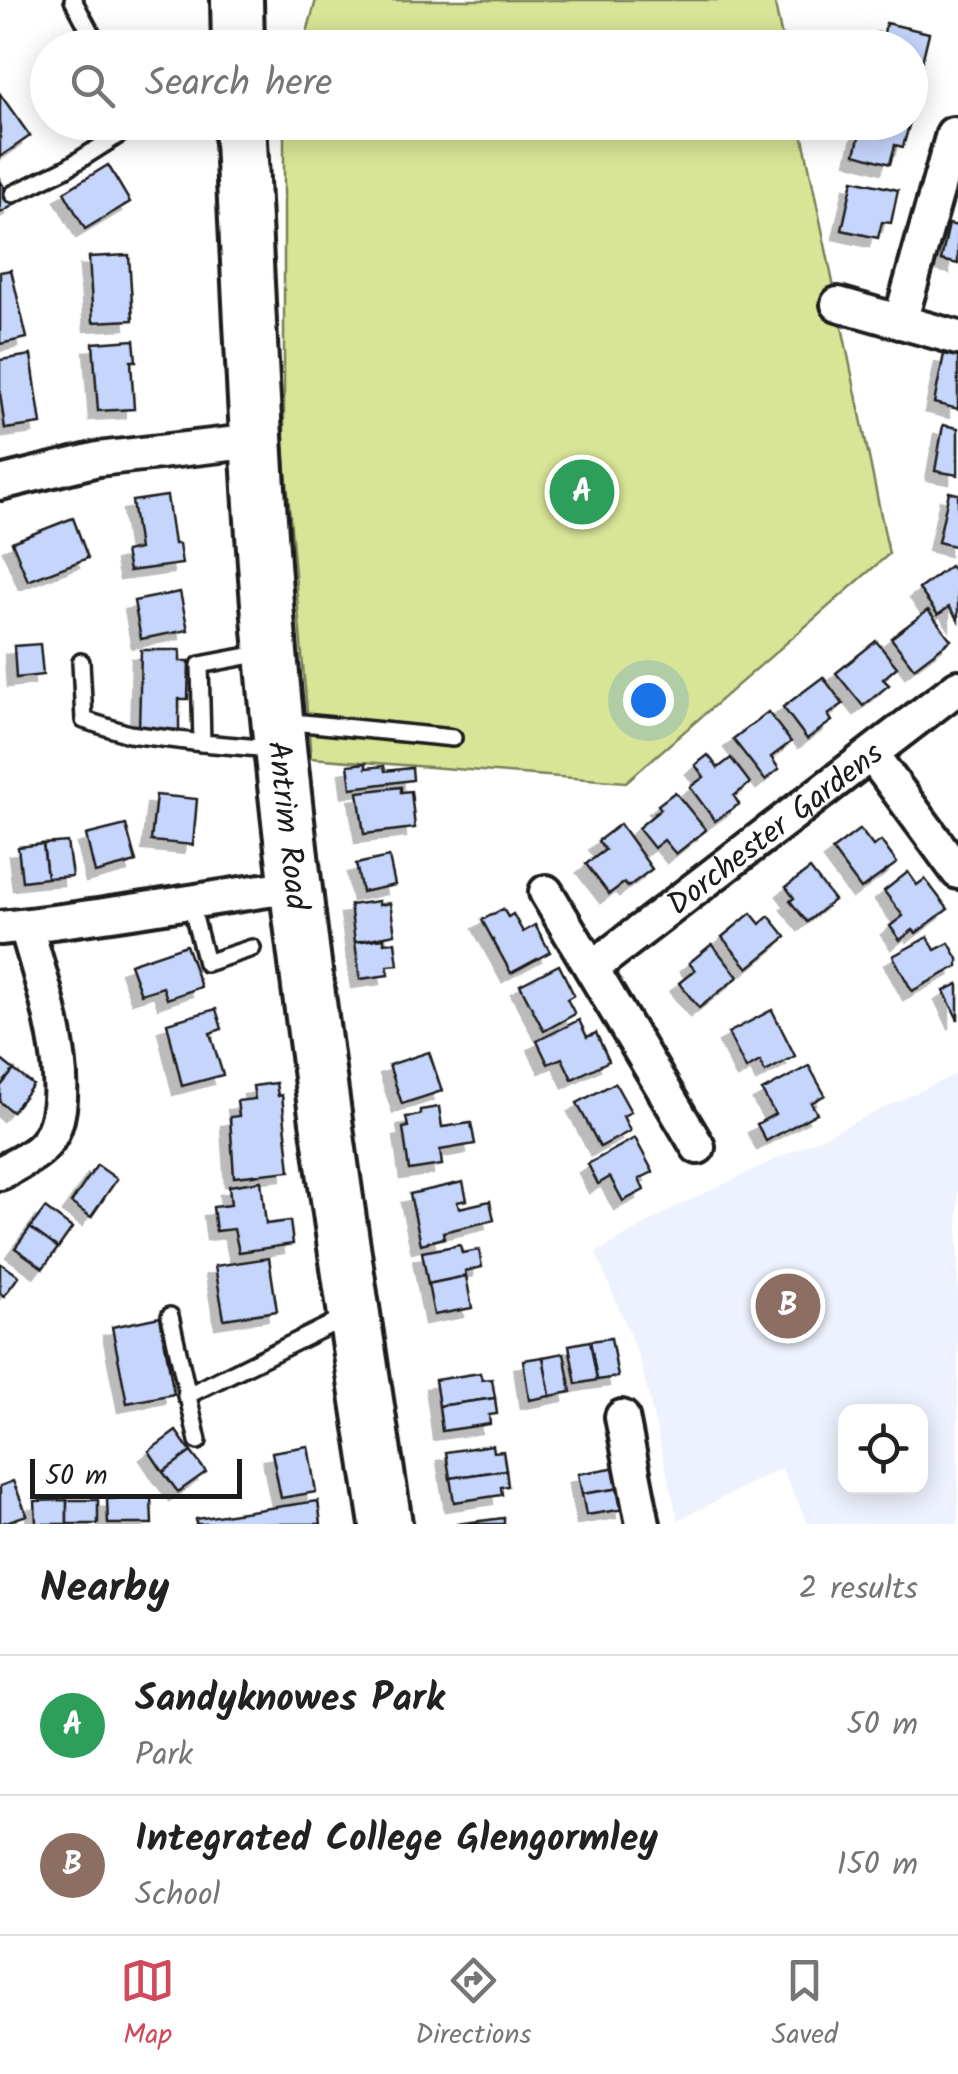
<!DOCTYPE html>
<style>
:root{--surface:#fff;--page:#f2f2f2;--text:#222;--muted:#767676;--line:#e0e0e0;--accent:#d1495b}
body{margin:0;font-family:Kalam,sans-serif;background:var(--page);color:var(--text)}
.controls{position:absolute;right:30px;bottom:30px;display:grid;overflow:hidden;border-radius:20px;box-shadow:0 5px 25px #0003}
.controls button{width:90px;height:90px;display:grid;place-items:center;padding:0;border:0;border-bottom:2px solid var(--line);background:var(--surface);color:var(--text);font:50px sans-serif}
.scale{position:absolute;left:30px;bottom:25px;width:212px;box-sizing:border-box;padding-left:10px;border:5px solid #1c1c1c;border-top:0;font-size:28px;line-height:35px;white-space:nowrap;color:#1c1c1c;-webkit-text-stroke:8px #fff;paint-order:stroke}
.you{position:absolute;left:648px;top:700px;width:35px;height:35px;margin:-25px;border:8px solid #fff;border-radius:50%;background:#1a73e8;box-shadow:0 0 0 15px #1a73e833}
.badge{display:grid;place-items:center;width:65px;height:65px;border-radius:50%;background:var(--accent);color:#fff;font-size:32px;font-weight:700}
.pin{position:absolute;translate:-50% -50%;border:5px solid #fff;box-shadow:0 2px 10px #0006}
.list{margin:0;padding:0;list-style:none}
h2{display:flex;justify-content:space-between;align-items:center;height:130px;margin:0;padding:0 40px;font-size:42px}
h2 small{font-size:32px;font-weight:400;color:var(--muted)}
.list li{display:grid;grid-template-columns:65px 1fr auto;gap:30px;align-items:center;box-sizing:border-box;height:140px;padding:0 40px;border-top:2px solid var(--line)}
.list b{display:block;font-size:38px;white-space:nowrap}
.list p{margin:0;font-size:32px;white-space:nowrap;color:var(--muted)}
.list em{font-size:32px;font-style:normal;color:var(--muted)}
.icon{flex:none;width:55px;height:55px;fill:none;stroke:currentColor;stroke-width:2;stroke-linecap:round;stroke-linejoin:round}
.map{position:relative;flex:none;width:958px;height:1524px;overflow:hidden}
.search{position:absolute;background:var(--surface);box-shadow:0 5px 25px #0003;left:30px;right:30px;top:30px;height:110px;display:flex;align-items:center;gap:25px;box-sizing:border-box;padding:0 35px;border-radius:55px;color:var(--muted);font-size:38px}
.sheet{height:410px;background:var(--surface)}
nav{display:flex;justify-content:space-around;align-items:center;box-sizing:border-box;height:140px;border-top:2px solid var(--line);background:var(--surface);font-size:28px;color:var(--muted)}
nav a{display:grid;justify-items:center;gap:5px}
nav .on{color:var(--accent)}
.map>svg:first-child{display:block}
</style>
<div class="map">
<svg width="958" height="1524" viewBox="0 0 958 1524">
<defs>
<filter id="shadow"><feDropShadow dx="-9" dy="9" stdDeviation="0" flood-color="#0004"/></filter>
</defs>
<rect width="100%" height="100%" fill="#fff"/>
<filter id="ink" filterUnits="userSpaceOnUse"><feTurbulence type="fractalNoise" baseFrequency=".01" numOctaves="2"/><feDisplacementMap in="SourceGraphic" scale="20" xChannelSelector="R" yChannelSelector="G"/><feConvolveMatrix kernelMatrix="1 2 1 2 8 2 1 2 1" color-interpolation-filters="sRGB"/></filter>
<g filter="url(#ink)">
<!-- built -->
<path fill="#eef2fe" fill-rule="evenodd" d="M 958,1073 L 958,1524 L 808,1524 L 782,1468 L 678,1520 L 640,1360 L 596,1253 L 675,1207 ZM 846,1412 L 920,1412 L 920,1486 L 846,1486 Z"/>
<!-- green -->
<g fill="#d8e496" stroke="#7a8059" stroke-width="2.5">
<path d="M 316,0 L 774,0 L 784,47 L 303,47 Z"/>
<path d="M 284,123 L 800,123 L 889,554 L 626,782 L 311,758 L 284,447 Z"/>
</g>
<!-- building -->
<g fill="#c5d5fb" stroke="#1c1c1c" stroke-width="2.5" filter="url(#shadow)">
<path d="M 886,23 L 929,33 L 921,66 L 914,65 L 910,79 L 910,48 L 881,48 Z"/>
<path d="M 0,94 L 30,136 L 0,157 Z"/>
<path d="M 863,122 L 910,122 L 903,147 L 895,145 L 890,164 L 855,154 Z"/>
<path d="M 108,165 L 130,202 L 85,229 L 64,192 Z"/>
<path d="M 0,180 L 14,205 L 0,213 Z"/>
<path d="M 853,180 L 898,190 L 891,223 L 882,222 L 878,238 L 842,230 Z"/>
<path d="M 949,224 L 958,226 L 958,264 L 941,260 Z"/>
<path d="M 129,255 L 133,320 L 93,322 L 89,257 Z"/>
<path d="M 11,270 L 27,338 L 0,344 L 0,272 Z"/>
<path d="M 134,340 L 136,361 L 131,361 L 134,409 L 98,411 L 93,343 Z"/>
<path d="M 944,354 L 958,357 L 958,409 L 934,403 Z"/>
<path d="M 31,355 L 41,424 L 5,429 L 0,393 L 0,360 Z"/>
<path d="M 943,425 L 958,428 L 958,475 L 935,471 Z"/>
<path d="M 949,492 L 958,494 L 958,547 L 938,542 Z"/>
<path d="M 167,496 L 174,544 L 179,544 L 182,564 L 129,571 L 125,552 L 139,549 L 132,501 Z"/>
<path d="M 73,518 L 88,558 L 28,581 L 12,542 Z"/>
<path d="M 950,566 L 958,575 L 958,620 L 949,607 L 938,615 L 919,589 Z"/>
<path d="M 180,592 L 188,630 L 141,639 L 134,601 Z"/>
<path d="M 928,610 L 951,640 L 914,668 L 891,638 Z"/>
<path d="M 876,641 L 897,667 L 883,679 L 889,685 L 863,706 L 836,673 Z"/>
<path d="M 40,644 L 43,675 L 16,678 L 14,646 Z"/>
<path d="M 141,650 L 180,650 L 180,661 L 189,661 L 188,699 L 179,699 L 179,730 L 139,729 Z"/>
<path d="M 823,677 L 843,704 L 828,715 L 832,721 L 807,739 L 783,707 Z"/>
<path d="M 768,712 L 791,742 L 771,757 L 779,769 L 765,780 L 733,739 Z"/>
<path d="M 708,755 L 718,768 L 731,758 L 750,783 L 734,796 L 739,804 L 715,821 L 690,787 L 704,777 L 695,765 Z"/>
<path d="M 366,763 L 366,768 L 384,766 L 385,771 L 412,768 L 413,780 L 351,788 L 348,765 Z"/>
<path d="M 401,787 L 401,792 L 411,791 L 415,828 L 364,834 L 358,792 Z"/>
<path d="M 675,792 L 706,830 L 676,854 L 664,840 L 654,848 L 638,828 L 661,809 L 658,805 Z"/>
<path d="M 156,795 L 197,799 L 193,845 L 151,841 Z"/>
<path d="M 620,824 L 652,869 L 628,887 L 624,883 L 609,894 L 586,864 L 605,850 L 598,841 Z"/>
<path d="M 126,825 L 136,862 L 95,873 L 86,835 Z"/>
<path d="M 860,829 L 873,846 L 881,841 L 897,863 L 861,889 L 832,850 Z"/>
<path d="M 67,842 L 72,876 L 47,878 L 43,844 Z"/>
<path d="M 43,844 L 47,878 L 22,881 L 18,847 Z"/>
<path d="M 389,857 L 395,885 L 362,892 L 356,864 Z"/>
<path d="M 810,869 L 834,900 L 807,922 L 790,901 L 794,898 L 786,887 Z"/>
<path d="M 908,872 L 917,885 L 925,879 L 948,909 L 916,933 L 913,930 L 900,940 L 890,926 L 903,916 L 884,891 Z"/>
<path d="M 379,901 L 379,905 L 390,903 L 395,934 L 355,942 L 350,905 Z"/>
<path d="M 503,909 L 508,917 L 513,914 L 523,932 L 535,925 L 550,952 L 511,973 L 482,920 Z"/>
<path d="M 751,913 L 760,924 L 769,916 L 786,937 L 748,968 L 722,937 Z"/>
<path d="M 928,937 L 935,950 L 949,943 L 958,959 L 958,966 L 912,991 L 893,956 Z"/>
<path d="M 384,938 L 384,943 L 395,942 L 398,965 L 387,966 L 389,975 L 360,979 L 355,942 Z"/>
<path d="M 712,944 L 738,977 L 699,1008 L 679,983 L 695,970 L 689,963 Z"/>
<path d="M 186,945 L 201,987 L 167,999 L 163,987 L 141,994 L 130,964 Z"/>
<path d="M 559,965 L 574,995 L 567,999 L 575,1014 L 544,1031 L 520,985 Z"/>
<path d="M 958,984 L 958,1020 L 944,991 Z"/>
<path d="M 216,1009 L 222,1029 L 210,1033 L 223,1075 L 182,1086 L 167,1023 Z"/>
<path d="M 772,1010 L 795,1056 L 765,1072 L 760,1061 L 746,1069 L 728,1033 Z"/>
<path d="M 579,1020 L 587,1037 L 596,1033 L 609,1061 L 572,1079 L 562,1058 L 548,1064 L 537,1041 Z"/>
<path d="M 429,1052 L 442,1091 L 402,1104 L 389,1065 Z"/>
<path d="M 0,1059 L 14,1070 L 0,1087 Z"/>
<path d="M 809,1066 L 825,1095 L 811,1103 L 817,1113 L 766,1141 L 757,1124 L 775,1114 L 762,1091 Z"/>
<path d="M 14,1070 L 33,1085 L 12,1112 L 0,1102 L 0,1087 Z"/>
<path d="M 276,1083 L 278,1096 L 282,1095 L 290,1171 L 234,1177 L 230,1117 L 239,1116 L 237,1101 L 255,1099 L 253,1086 Z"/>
<path d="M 615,1083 L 631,1112 L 623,1116 L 630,1131 L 600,1147 L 577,1103 Z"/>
<path d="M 439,1107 L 442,1127 L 471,1123 L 475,1144 L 440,1150 L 442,1165 L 409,1170 L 403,1128 L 408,1127 L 406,1117 L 420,1115 L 420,1110 Z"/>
<path d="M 635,1138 L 653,1172 L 639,1179 L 644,1190 L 623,1201 L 610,1177 L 598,1184 L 588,1164 Z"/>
<path d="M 97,1165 L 117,1179 L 91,1217 L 71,1203 Z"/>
<path d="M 261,1181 L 266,1224 L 290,1221 L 293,1244 L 239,1252 L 234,1229 L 216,1231 L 213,1207 L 231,1205 L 229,1186 Z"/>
<path d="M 463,1182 L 467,1200 L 457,1202 L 459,1208 L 490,1201 L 494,1220 L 443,1232 L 444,1238 L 421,1244 L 410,1194 Z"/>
<path d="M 45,1208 L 72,1228 L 58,1248 L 30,1228 Z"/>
<path d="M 30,1228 L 58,1248 L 43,1268 L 15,1248 Z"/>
<path d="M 460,1245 L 462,1253 L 479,1250 L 482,1267 L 465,1271 L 466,1276 L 428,1284 L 422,1252 Z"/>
<path d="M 269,1258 L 277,1311 L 224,1319 L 215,1266 Z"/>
<path d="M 0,1263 L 19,1276 L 4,1296 L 0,1293 Z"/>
<path d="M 466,1276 L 472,1308 L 434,1315 L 428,1284 Z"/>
<path d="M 160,1317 L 174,1394 L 127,1403 L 112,1327 Z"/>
<path d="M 611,1338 L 618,1377 L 597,1380 L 590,1341 Z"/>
<path d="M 590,1341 L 597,1380 L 576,1384 L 569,1345 Z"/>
<path d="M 564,1353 L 571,1392 L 550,1396 L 543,1357 Z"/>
<path d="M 543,1357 L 550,1396 L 529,1400 L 523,1360 Z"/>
<path d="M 480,1373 L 482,1380 L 492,1379 L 495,1398 L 439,1406 L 435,1380 Z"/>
<path d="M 495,1398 L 497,1414 L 489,1415 L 490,1424 L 442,1431 L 439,1406 Z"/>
<path d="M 176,1431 L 191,1452 L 163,1472 L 149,1451 Z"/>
<path d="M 492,1445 L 493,1452 L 503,1451 L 506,1470 L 450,1478 L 446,1452 Z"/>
<path d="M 308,1446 L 316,1492 L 281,1498 L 272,1452 Z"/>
<path d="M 191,1452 L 206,1472 L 178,1492 L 163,1472 Z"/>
<path d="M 617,1467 L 621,1488 L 582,1494 L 578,1474 Z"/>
<path d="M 506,1470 L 508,1486 L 501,1487 L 502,1495 L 454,1502 L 450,1478 Z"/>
<path d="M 13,1481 L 27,1515 L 0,1524 L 0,1486 Z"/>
<path d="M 621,1488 L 625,1509 L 586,1515 L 582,1494 Z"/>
<path d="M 151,1497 L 152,1524 L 108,1524 L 107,1499 Z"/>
<path d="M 67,1500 L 67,1524 L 36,1524 L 35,1501 Z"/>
<rect x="67" y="1500" width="31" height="24"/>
<path d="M 318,1501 L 321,1524 L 196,1524 L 196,1519 Z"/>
<path d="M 504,1518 L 504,1524 L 456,1524 Z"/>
</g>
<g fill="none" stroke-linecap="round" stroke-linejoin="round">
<!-- service casing -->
<g stroke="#1c1c1c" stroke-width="22">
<g id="service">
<path d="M 73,0 L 99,48"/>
<path d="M 13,194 L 65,169 L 139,122"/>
<path d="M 263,653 L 200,665 L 202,743 L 271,749"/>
<path d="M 81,662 L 84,720 L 129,734 L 202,743"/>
<path d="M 283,721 L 453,738"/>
<path d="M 190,901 L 206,963 L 252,948"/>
<path d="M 170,1316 L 198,1441"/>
<path d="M 186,1396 L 348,1316"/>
</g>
</g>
<!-- minor casing -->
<g stroke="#1c1c1c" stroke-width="40">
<g id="minor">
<path d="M 838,304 L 958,338"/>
<path d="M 900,322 L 953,134"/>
<path d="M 0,483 L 98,459 L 256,441"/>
<path d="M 872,755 L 958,872"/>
<path d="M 546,892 L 698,1147"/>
<path d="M 0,928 C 99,919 198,899 297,886"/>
<path id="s1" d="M 592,968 L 958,687"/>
<path d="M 0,1173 C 13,1166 29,1159 40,1149 C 87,1108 40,978 26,926"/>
<path d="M 622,1417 L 643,1524"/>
</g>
</g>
<!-- primary casing -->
<g stroke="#1c1c1c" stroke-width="58">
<g id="primary">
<path d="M 237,0 L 238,48"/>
<path id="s2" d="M 240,122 C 251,331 258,539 280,747 C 307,1007 346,1266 386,1524"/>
</g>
</g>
<!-- service -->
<use href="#service" stroke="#fff" stroke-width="15"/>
<!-- minor -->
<use href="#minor" stroke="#fff" stroke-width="32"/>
<!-- primary -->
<use href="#primary" stroke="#fff" stroke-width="50"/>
</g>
</g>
<g text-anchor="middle" stroke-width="9" stroke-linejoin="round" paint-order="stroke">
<!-- street labels -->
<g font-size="32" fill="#1c1c1c" stroke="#fff">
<text dy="11" stroke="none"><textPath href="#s2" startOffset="705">Antrim Road</textPath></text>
<text dy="11" stroke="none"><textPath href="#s1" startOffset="230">Dorchester Gardens</textPath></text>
</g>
</g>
</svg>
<div class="controls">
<button><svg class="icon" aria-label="locate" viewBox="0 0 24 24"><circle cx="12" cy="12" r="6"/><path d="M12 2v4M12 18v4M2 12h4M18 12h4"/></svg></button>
</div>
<div class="scale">50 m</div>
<div class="you"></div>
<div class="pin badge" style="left:582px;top:492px;background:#2e9e5b">A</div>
<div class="pin badge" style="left:788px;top:1306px;background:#8d6e63">B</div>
<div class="search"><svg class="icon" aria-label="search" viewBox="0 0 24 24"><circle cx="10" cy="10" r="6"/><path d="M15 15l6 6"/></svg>Search here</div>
</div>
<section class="sheet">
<h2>Nearby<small>2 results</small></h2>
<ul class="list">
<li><span class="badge" style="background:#2e9e5b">A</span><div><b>Sandyknowes Park</b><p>Park</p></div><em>50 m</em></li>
<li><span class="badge" style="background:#8d6e63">B</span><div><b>Integrated College Glengormley</b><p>School</p></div><em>150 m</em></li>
</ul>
</section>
<nav>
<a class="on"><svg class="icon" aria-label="map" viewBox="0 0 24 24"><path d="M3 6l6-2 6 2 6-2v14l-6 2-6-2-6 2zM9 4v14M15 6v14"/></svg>Map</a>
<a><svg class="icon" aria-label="directions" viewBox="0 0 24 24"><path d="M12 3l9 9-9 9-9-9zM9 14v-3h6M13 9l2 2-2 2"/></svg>Directions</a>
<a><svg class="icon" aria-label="saved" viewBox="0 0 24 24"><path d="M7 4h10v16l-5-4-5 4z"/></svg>Saved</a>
</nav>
